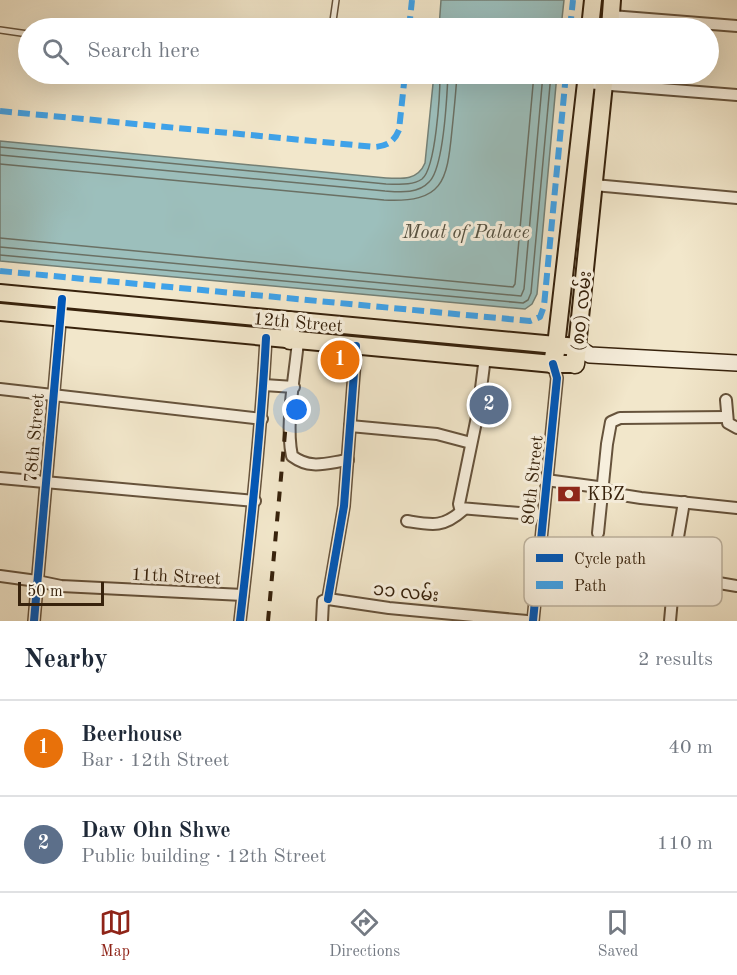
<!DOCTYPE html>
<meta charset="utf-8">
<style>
:root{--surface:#fff;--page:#f6f6f7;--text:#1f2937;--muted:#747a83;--line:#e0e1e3;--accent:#8f2418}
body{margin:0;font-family:"Old Standard TT","Noto Sans Myanmar",serif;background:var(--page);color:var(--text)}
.scale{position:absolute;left:18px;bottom:15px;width:86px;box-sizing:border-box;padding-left:6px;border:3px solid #37220c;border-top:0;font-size:16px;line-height:21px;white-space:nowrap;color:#37220c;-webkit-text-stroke:4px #f7efdd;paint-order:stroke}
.you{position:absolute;left:297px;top:410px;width:21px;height:21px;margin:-15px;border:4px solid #fff;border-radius:50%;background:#1a73e8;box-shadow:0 0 0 9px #1a73e833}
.badge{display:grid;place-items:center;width:39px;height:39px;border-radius:50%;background:var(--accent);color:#fff;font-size:20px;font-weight:700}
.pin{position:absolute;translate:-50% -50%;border:3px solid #fff;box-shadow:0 2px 6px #0006}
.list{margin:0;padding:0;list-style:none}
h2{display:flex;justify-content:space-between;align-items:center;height:78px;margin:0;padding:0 24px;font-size:26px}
h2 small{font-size:20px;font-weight:400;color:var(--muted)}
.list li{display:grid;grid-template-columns:39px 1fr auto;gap:18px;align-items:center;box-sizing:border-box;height:96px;padding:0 24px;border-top:2px solid var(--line)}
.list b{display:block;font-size:22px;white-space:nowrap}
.list p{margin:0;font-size:20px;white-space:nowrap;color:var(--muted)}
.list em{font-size:20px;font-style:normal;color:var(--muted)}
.icon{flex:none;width:33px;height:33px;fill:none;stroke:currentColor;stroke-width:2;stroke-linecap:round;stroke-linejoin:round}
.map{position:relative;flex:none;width:737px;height:621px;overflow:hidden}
.search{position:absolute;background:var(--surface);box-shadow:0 6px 24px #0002;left:18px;right:18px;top:18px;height:66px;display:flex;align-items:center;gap:15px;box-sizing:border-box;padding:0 21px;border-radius:33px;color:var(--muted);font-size:22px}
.sheet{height:270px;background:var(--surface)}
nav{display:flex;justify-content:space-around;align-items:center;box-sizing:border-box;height:84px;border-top:2px solid var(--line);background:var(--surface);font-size:16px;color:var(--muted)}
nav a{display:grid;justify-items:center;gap:3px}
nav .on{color:var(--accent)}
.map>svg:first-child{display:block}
</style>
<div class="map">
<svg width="737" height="621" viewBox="0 0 737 621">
<rect width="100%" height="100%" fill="#f2e7cb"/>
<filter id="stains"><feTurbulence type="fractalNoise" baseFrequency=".00333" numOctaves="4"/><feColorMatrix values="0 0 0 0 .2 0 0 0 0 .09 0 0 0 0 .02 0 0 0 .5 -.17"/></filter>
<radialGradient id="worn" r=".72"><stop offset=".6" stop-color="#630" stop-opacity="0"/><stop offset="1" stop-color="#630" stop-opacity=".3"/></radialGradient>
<!-- water -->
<g fill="#9cbfbc" stroke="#748076" stroke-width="1.5">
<path d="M 441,0 L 564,0 L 561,28 L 439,28 Z"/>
<path d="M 434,74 L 557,74 L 537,294 L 532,304 L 525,309 L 0,261 L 0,141 L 386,178 C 403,179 418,180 425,163 Z"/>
</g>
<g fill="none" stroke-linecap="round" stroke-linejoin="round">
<!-- shore -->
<g stroke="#6a7064" stroke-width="1.5">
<path d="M 0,147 L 386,184 C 398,184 412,186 422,179 C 436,168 440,93 440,74"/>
<path d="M 0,155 L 385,191 C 400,192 418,194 429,182 C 444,168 447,96 448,74"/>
<path d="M 0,164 L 384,200 C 443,203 447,182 452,130 C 454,111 456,92 457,74"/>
<path d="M 0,238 L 513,287 L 515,284 L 534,74"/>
<path d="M 0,247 L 521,296 L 524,289 L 543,74"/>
<path d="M 0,255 L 523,303 L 528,300 L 531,293 L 551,74"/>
</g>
<!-- service casing -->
<g stroke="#66533c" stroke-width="8">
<g id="service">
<path d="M 332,28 L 336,0"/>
<path d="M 0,30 L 28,34"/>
</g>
</g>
<!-- minor casing -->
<g stroke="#66533c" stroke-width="14">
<g id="minor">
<path d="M 611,16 L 737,26"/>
<path d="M 586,83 L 737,95"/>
<path d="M 594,185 L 737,198"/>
<path d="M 298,341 C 295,375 285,424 292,456 C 311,470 326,463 348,460"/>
<path d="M 485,357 L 478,412 L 459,504 L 460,508 L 543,515"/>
<path d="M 264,385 L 294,387"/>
<path d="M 0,389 L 262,419"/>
<path d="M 726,400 L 728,423 L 737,428"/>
<path d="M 350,426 L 437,434 L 471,443"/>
<path d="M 0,478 L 255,501"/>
<path d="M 546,480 L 598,487 L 622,495 L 641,498 L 737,508"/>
<path d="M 407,521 C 432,525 443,528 463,510"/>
<path d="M 598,533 L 607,444 L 611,422 L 620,418 L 727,417"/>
<path d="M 639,569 L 674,573 L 678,576 L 737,586"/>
<path d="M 0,576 L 37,581 L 61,586 L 243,595"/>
<path d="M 328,599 L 344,506 L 356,346"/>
<path d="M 34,621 L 62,299"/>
<path d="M 240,621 C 251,527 261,433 266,338"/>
<path d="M 322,621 L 323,601 L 328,599 L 389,608 L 527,621"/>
<path d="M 533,621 L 557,378 L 553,364"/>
<path d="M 670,621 L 677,543 L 684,502"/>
</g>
</g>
<!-- secondary casing -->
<g stroke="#37220c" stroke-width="18">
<path id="secondary" d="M 577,347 L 590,355 L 737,363"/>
</g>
<!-- primary casing -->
<g stroke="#37220c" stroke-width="20">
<g id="primary">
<path d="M 590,28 L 593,0"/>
<path d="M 610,28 L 612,0"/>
<path d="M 0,293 L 577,347 L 605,74"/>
<path d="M 0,312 L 553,364 L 575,364"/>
<path d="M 556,346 L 587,74"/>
</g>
</g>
<!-- trunk casing -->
<g stroke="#37220c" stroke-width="21">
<g id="trunk">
<path d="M 290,340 L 290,321"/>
<path d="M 553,364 L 556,346"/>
<path d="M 575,364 L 577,347"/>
</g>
</g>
<!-- service -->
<use href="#service" stroke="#f7efdd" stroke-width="5"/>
<!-- minor -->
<use href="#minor" stroke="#f7efdd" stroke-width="10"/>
<!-- secondary -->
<use href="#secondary" stroke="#f7efdd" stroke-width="15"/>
<!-- primary -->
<use href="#primary" stroke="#f2e7cb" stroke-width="16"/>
<!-- trunk -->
<use href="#trunk" stroke="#f2e7cb" stroke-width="18"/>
<!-- rail -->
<path stroke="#37220c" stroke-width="4" stroke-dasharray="10 10" stroke-linecap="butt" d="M 268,621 L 286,422"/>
<!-- quiet -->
<g stroke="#3fa2e9" stroke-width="6" stroke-dasharray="12 6" stroke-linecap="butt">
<path d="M 409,28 L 412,0"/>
<path d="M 570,28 L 573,0"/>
<path d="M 0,111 L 375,147 C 387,146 394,142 399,130 L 405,74"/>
<path d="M 0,271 L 530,321 L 540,317 L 544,306 L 566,74"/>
</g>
<!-- cycleway casing -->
<g stroke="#f7efdd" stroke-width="11">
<g id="cycleway">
<path d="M 328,599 L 344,506 L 356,346"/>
<path d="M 34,621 L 62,299"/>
<path d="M 240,621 C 251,527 261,433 266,338"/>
<path d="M 533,621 L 557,378 L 553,364"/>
</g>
</g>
<!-- cycleway -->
<use href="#cycleway" stroke="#0057b8" stroke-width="8"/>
</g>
<!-- icons -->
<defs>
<g id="bank-bare" transform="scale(1.8)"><path d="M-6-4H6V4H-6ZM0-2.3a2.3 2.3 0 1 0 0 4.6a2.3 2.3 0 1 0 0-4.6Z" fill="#8f2418" stroke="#f7efdd" stroke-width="2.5" paint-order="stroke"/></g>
</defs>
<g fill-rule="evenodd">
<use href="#bank-bare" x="569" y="494"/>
</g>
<g text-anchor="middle" stroke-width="6" stroke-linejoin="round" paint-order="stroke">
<!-- street labels -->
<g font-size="18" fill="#37220c" stroke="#f7efdd">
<text transform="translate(581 311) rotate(-84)" y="6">(၈၀) လမ်း</text>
<text transform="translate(298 322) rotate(5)" y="6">12th Street</text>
<text transform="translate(34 438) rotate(-85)" y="6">78th Street</text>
<text transform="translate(532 480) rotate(-84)" y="6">80th Street</text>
<text transform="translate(176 576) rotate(3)" y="6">11th Street</text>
<text transform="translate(406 592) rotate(6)" y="6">၁၁ လမ်း</text>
</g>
<!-- poi labels -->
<g font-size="18" fill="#37220c" stroke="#f7efdd" text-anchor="start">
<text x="587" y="500">KBZ</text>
</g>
<!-- water labels -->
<g font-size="20" font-style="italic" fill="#555141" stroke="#f7efdd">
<text x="466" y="238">Moat of Palace</text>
</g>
</g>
<!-- legend -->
<rect x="524" y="537" width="198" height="69" rx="9" fill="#f7efdd" stroke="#bdb29e" stroke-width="1.5"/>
<rect x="536" y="554" width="27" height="8" fill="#0057b8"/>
<rect x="536" y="581" width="27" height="8" fill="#3fa2e9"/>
<g font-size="16" fill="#37220c">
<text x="574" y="564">Cycle path</text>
<text x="574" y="591">Path</text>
</g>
<rect width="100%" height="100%" filter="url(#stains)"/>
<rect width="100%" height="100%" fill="url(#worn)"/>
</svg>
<div class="scale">50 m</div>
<div class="you"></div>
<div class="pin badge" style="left:340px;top:360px;background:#e8710a">1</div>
<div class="pin badge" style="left:489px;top:405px;background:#5c6f8a">2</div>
<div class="search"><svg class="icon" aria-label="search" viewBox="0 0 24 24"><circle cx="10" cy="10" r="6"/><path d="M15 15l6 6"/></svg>Search here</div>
</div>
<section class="sheet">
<h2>Nearby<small>2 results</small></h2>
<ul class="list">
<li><span class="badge" style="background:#e8710a">1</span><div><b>Beerhouse</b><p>Bar · 12th Street</p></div><em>40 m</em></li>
<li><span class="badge" style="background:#5c6f8a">2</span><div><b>Daw Ohn Shwe</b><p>Public building · 12th Street</p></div><em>110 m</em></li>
</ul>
</section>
<nav>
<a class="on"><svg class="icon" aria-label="map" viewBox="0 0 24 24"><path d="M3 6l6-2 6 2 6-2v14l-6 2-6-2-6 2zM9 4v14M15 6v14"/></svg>Map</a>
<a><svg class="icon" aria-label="directions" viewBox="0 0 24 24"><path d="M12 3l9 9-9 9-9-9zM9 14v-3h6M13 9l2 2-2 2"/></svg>Directions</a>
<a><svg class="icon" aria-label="saved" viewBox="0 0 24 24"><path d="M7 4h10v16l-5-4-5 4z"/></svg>Saved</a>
</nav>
